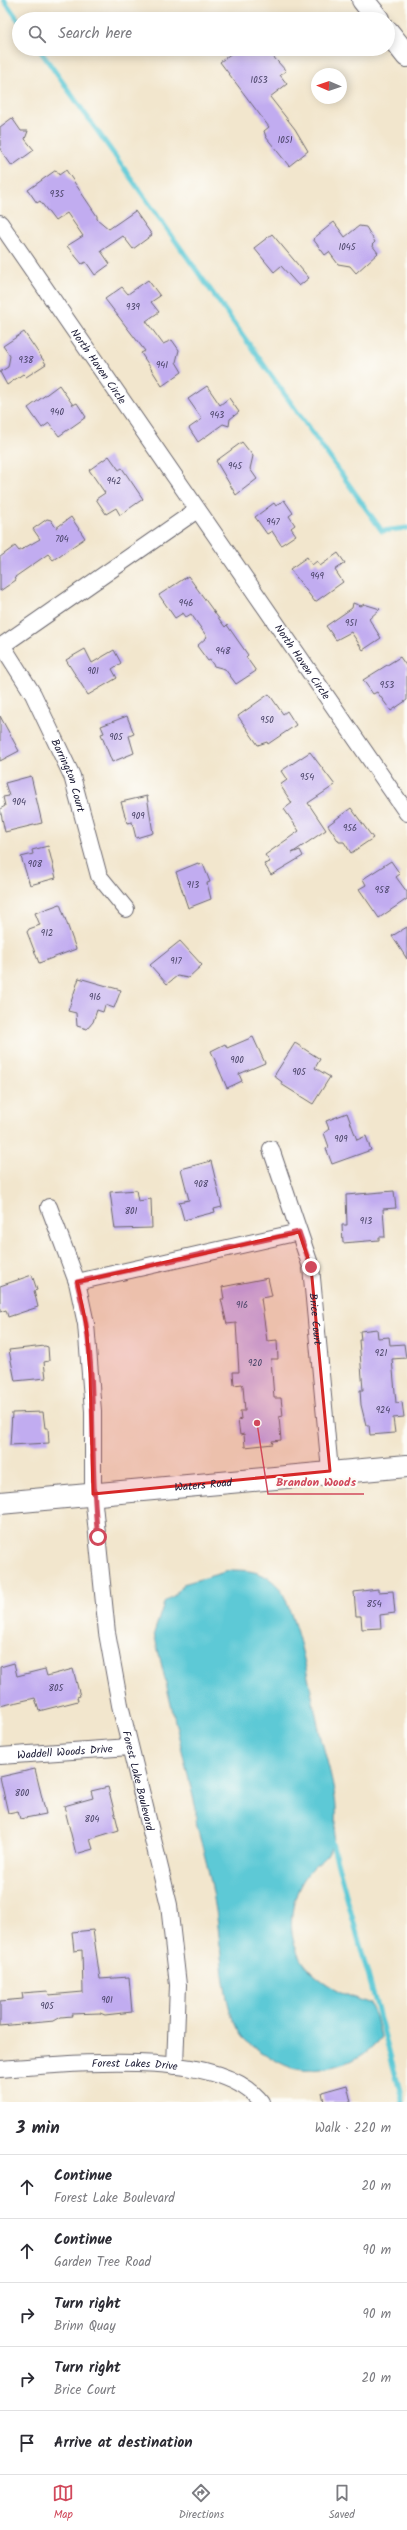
<!DOCTYPE html>
<meta charset="utf-8">
<style>
:root{--surface:#fff;--page:#f2f2f3;--text:#2b2b33;--muted:#7c7c81;--line:#e1e1e2;--accent:#d1495b}
body{margin:0;font-family:Kalam,sans-serif;background:var(--page);color:var(--text)}
.compass{position:absolute;left:311px;top:68px;width:36px;height:36px;border-radius:50%;background:var(--surface);box-shadow:0 2px 10px #0003;rotate:272deg}
.stop{position:absolute;width:12px;height:12px;margin:-9px;border:3px solid #d1495b;border-radius:50%;background:#fff}
.stop.end{background:#d1495b;border-color:#fff;box-shadow:0 1px 4px #0008}
.list{margin:0;padding:0;list-style:none}
h2{display:flex;justify-content:space-between;align-items:center;height:52px;margin:0;padding:0 16px;font-size:17px}
h2 small{font-size:13px;font-weight:400;color:var(--muted)}
.list li{display:grid;grid-template-columns:26px 1fr auto;gap:12px;align-items:center;box-sizing:border-box;height:64px;padding:0 16px;border-top:1px solid var(--line)}
.list b{display:block;font-size:15px;white-space:nowrap}
.list p{margin:0;font-size:13px;white-space:nowrap;color:var(--muted)}
.list em{font-size:13px;font-style:normal;color:var(--muted)}
.icon{flex:none;width:22px;height:22px;fill:none;stroke:currentColor;stroke-width:2;stroke-linecap:round;stroke-linejoin:round}
.map{position:relative;flex:none;width:407px;height:2102px;overflow:hidden}
.search{position:absolute;background:var(--surface);box-shadow:0 2px 10px #0003;left:12px;right:12px;top:12px;height:44px;display:flex;align-items:center;gap:10px;box-sizing:border-box;padding:0 14px;border-radius:22px;color:var(--muted);font-size:15px}
.sheet{height:372px;background:var(--surface)}
nav{display:flex;justify-content:space-around;align-items:center;box-sizing:border-box;height:56px;border-top:1px solid var(--line);background:var(--surface);font-size:11px;color:var(--muted)}
nav a{display:grid;justify-items:center;gap:2px}
nav .on{color:var(--accent)}
.map>svg:first-child{display:block}
</style>
<div class="map">
<svg width="407" height="2102" viewBox="0 0 407 2102">
<rect width="100%" height="100%" fill="#fdfcf7"/>
<filter id="ink" filterUnits="userSpaceOnUse"><feTurbulence type="fractalNoise" baseFrequency=".025" numOctaves="2"/><feDisplacementMap in="SourceGraphic" scale="8" xChannelSelector="R" yChannelSelector="G"/><feConvolveMatrix kernelMatrix="1 2 1 2 8 2 1 2 1" color-interpolation-filters="sRGB"/></filter>
<filter id="wash" filterUnits="userSpaceOnUse"><feTurbulence type="fractalNoise" baseFrequency=".012" numOctaves="4" result="noise"/><feDisplacementMap in="SourceGraphic" scale="16" xChannelSelector="R" yChannelSelector="G"/><feGaussianBlur stdDeviation="0.9" result="paint"/><feColorMatrix in="noise" values="0 0 0 0 0 0 0 0 0 0 0 0 0 0 0 0 0 1.4 0 .05"/><feComposite in="paint" operator="in"/></filter>
<g filter="url(#wash)">
<rect width="100%" height="100%" fill="#f2e6cd"/>
<!-- water -->
<path fill="#5dc9d6" stroke="#407688" d="M 232,1570 C 253,1570 267,1573 280,1589 C 285,1595 288,1607 291,1614 C 304,1651 310,1688 318,1725 C 325,1759 341,1797 335,1832 C 334,1839 330,1853 326,1857 C 322,1862 316,1864 312,1869 C 295,1886 288,1916 293,1939 C 301,1976 339,1993 370,2004 L 376,2017 L 381,2037 C 363,2060 341,2067 313,2070 C 297,2072 283,2065 270,2057 C 262,2052 250,2045 243,2038 C 220,2009 222,1941 215,1905 C 211,1877 203,1850 196,1823 L 196,1809 L 154,1633 L 164,1603 L 176,1594 L 183,1584 Z"/>
<g fill="none" stroke-linecap="round" stroke-linejoin="round">
<!-- stream -->
<g stroke="#5dc9d6" stroke-width="5">
<path d="M 4,0 L 19,21"/>
<path d="M 39,49 L 382,531 L 407,528"/>
<path d="M 330,1836 L 403,2102"/>
</g>
</g>
<g id="blocks">
<!-- building -->
<g fill="#c1acf0">
<path d="M 237,49 L 261,49 L 266,55 L 269,52 L 286,71 L 280,75 L 287,84 L 270,97 L 295,129 L 308,151 L 289,166 L 266,137 L 264,131 L 269,127 L 220,62 Z"/>
<path d="M 12,118 L 21,131 L 28,131 L 25,139 L 34,150 L 12,166 L 0,149 L 0,127 Z"/>
<path d="M 56,170 L 59,175 L 66,170 L 97,216 L 97,219 L 109,229 L 135,211 L 152,235 L 133,249 L 123,236 L 101,251 L 110,264 L 95,275 L 86,262 L 82,264 L 67,246 L 83,236 L 67,213 L 55,221 L 40,201 L 37,203 L 28,190 Z"/>
<path d="M 334,222 L 345,237 L 359,226 L 366,227 L 375,242 L 372,245 L 378,253 L 356,273 L 350,266 L 338,264 L 329,252 L 325,255 L 313,239 Z"/>
<path d="M 272,234 L 309,278 L 299,286 L 281,266 L 274,272 L 254,248 Z"/>
<path d="M 148,280 L 160,296 L 151,302 L 159,312 L 146,321 L 163,344 L 172,340 L 179,350 L 176,362 L 182,372 L 162,386 L 141,353 L 145,351 L 105,299 L 122,287 L 128,294 Z"/>
<path d="M 24,332 L 46,364 L 26,377 L 23,374 L 7,385 L 0,372 L 8,367 L 10,356 L 3,346 Z"/>
<path d="M 59,385 L 73,405 L 77,403 L 86,417 L 59,436 L 49,423 L 42,428 L 28,408 Z"/>
<path d="M 207,386 L 220,405 L 229,398 L 239,412 L 230,419 L 229,426 L 223,424 L 198,442 L 189,428 L 202,419 L 188,399 Z"/>
<path d="M 242,442 L 253,456 L 250,469 L 257,479 L 236,495 L 216,461 Z"/>
<path d="M 109,456 L 119,470 L 122,468 L 143,499 L 120,515 L 116,508 L 106,514 L 96,499 L 105,493 L 89,470 Z"/>
<path d="M 284,500 L 293,513 L 289,516 L 295,525 L 291,528 L 296,535 L 281,545 L 272,531 L 267,534 L 255,517 L 274,503 L 276,506 Z"/>
<path d="M 71,517 L 85,538 L 53,560 L 48,554 L 15,577 L 16,580 L 0,591 L 0,557 L 15,546 L 19,551 L 40,539 L 33,529 L 47,519 L 51,520 L 56,528 Z"/>
<path d="M 338,553 L 345,563 L 335,570 L 343,582 L 315,602 L 290,569 L 307,557 L 312,565 L 317,561 L 320,566 Z"/>
<path d="M 188,576 L 225,627 L 227,625 L 248,655 L 246,657 L 256,671 L 236,684 L 225,669 L 214,666 L 210,660 L 208,661 L 197,646 L 207,637 L 191,614 L 186,617 L 183,613 L 175,618 L 159,595 Z"/>
<path d="M 353,603 L 361,606 L 364,604 L 380,609 L 369,619 L 381,638 L 363,650 L 351,632 L 336,640 L 326,626 L 352,608 Z"/>
<path d="M 85,649 L 92,663 L 114,650 L 121,663 L 112,669 L 117,678 L 88,695 L 66,660 Z"/>
<path d="M 400,657 L 407,667 L 407,700 L 391,711 L 377,692 L 373,694 L 363,680 Z"/>
<path d="M 269,694 L 283,714 L 287,711 L 296,725 L 268,744 L 267,742 L 258,745 L 238,716 Z"/>
<path d="M 0,716 L 19,751 L 0,761 Z"/>
<path d="M 127,716 L 134,734 L 129,736 L 134,753 L 112,762 L 101,734 L 104,733 L 101,726 Z"/>
<path d="M 310,752 L 335,785 L 308,803 L 326,830 L 292,853 L 300,850 L 303,856 L 271,875 L 264,864 L 270,862 L 265,855 L 299,831 L 284,809 L 292,803 L 280,785 L 287,780 L 281,771 Z"/>
<path d="M 31,776 L 42,823 L 5,832 L 0,809 L 5,806 L 3,797 L 9,796 L 5,783 Z"/>
<path d="M 147,796 L 153,833 L 136,838 L 132,822 L 127,823 L 121,802 Z"/>
<path d="M 351,808 L 373,838 L 351,853 L 344,842 L 339,842 L 328,825 Z"/>
<path d="M 48,846 L 56,878 L 30,885 L 21,857 L 33,854 L 32,850 Z"/>
<path d="M 391,861 L 400,874 L 396,877 L 407,892 L 407,899 L 379,918 L 359,889 L 366,885 L 363,879 Z"/>
<path d="M 198,863 L 199,865 L 203,864 L 210,882 L 207,883 L 211,899 L 188,908 L 176,872 Z"/>
<path d="M 60,904 L 76,949 L 39,963 L 27,932 L 29,929 L 40,925 L 35,913 Z"/>
<path d="M 407,927 L 407,959 L 392,936 Z"/>
<path d="M 180,941 L 202,965 L 188,978 L 177,976 L 167,984 L 150,965 Z"/>
<path d="M 79,978 L 121,990 L 114,1008 L 105,1005 L 103,1012 L 97,1010 L 93,1022 L 87,1029 L 77,1026 L 76,1013 L 68,1011 Z"/>
<path d="M 253,1037 L 265,1063 L 239,1074 L 242,1081 L 227,1088 L 211,1051 L 225,1044 L 227,1048 Z"/>
<path d="M 295,1043 L 320,1059 L 315,1068 L 330,1077 L 313,1104 L 281,1084 L 282,1082 L 274,1076 Z"/>
<path d="M 347,1113 L 357,1140 L 366,1136 L 371,1150 L 332,1164 L 326,1148 L 329,1147 L 324,1133 L 329,1129 L 326,1121 Z"/>
<path d="M 211,1161 L 222,1207 L 214,1209 L 215,1212 L 184,1220 L 179,1202 L 189,1200 L 181,1169 Z"/>
<path d="M 136,1190 L 138,1201 L 151,1199 L 152,1228 L 115,1229 L 110,1192 Z"/>
<path d="M 394,1191 L 396,1208 L 383,1209 L 385,1237 L 379,1237 L 379,1240 L 343,1243 L 342,1225 L 347,1225 L 346,1195 Z"/>
<path d="M 32,1275 L 37,1290 L 34,1291 L 38,1307 L 8,1317 L 6,1310 L 0,1312 L 0,1286 Z"/>
<path d="M 268,1278 L 272,1296 L 261,1298 L 267,1341 L 277,1340 L 278,1359 L 271,1359 L 274,1398 L 281,1398 L 283,1416 L 279,1417 L 281,1440 L 272,1441 L 273,1444 L 245,1447 L 244,1434 L 240,1435 L 238,1420 L 241,1419 L 240,1411 L 245,1411 L 243,1386 L 242,1384 L 234,1385 L 233,1372 L 239,1372 L 236,1323 L 227,1324 L 221,1299 L 224,1299 L 222,1287 Z"/>
<path d="M 377,1329 L 378,1338 L 389,1337 L 390,1345 L 404,1344 L 406,1358 L 392,1359 L 396,1403 L 402,1402 L 404,1417 L 393,1418 L 395,1433 L 370,1435 L 369,1425 L 366,1425 L 361,1405 L 360,1390 L 363,1390 L 359,1340 L 361,1340 L 360,1331 Z"/>
<path d="M 45,1346 L 48,1347 L 49,1361 L 44,1362 L 46,1378 L 15,1381 L 9,1350 Z"/>
<path d="M 43,1412 L 45,1428 L 48,1428 L 49,1443 L 10,1445 L 12,1413 Z"/>
<path d="M 378,1589 L 378,1592 L 393,1591 L 395,1613 L 380,1615 L 381,1628 L 362,1629 L 361,1616 L 356,1616 L 354,1592 Z"/>
<path d="M 14,1663 L 17,1676 L 45,1669 L 47,1676 L 73,1669 L 80,1696 L 77,1697 L 78,1701 L 39,1711 L 35,1698 L 0,1706 L 0,1667 Z"/>
<path d="M 35,1769 L 46,1814 L 20,1819 L 18,1811 L 8,1813 L 0,1777 Z"/>
<path d="M 108,1787 L 119,1830 L 90,1839 L 93,1849 L 76,1854 L 64,1806 L 93,1798 L 91,1791 Z"/>
<path d="M 93,1930 L 100,1979 L 129,1977 L 132,2012 L 105,2015 L 100,2013 L 71,2014 L 72,2016 L 61,2017 L 54,2021 L 0,2026 L 0,2001 L 23,1999 L 22,1993 L 48,1991 L 49,1995 L 83,1992 L 82,1950 L 74,1951 L 72,1932 Z"/>
<path d="M 347,2085 L 351,2102 L 324,2102 L 322,2092 Z"/>
</g>
</g>
</g>
<g filter="url(#ink)">
<use href="#blocks" fill-opacity="0" stroke="#6b676e" stroke-width="1"/>
<g fill="none" stroke-linecap="round" stroke-linejoin="round">
<!-- street casing -->
<g stroke="#6b676e" stroke-width="18">
<g id="street">
<path id="s1" d="M 0,223 L 407,813"/>
<path id="s2" d="M 2,645 L 33,694 L 72,776 L 99,876 L 126,909"/>
<path d="M 0,647 L 197,510"/>
<path id="s3" d="M 271,1149 L 311,1267 L 330,1471"/>
<path id="s4" d="M 49,1207 L 77,1282 L 86,1324 L 93,1411 L 93,1494 L 107,1633 L 120,1705 L 169,1905 L 178,1985 L 175,2066"/>
<path d="M 77,1282 L 299,1232"/>
<path id="s5" d="M 0,1756 L 130,1747"/>
<path id="s6" d="M 0,2069 C 64,2065 218,2046 261,2102"/>
</g>
</g>
<!-- secondary casing -->
<g stroke="#6b676e" stroke-width="24">
<g id="secondary">
<path d="M 363,0 L 378,19"/>
<path d="M 388,32 L 407,56"/>
<path id="s7" d="M 0,1503 L 407,1466"/>
</g>
</g>
<!-- street -->
<use href="#street" stroke="#fff" stroke-width="16"/>
<!-- secondary -->
<use href="#secondary" stroke="#fff" stroke-width="22"/>
</g>
</g>
<g fill="none" stroke-linecap="round" stroke-linejoin="round" filter="url(#ink)">
<!-- route -->
<path stroke="#d1495b" stroke-width="5" d="M 98,1537 C 89,1467 97,1394 86,1324 C 84,1310 80,1296 77,1282 L 299,1232 L 311,1267"/>
</g>
<!-- marked area -->
<path fill="#d62828" fill-opacity="0.2" stroke="#d62828" stroke-width="3" stroke-linejoin="round" d="M 299,1232 L 311,1267 L 330,1471 L 93,1494 L 90,1374 L 86,1324 L 77,1282 Z"/>
<g text-anchor="middle" stroke-width="4" stroke-linejoin="round" paint-order="stroke">
<!-- number labels -->
<g font-size="9" fill="#4a4468">
<text x="259" y="83">1053</text>
<text x="285" y="143">1051</text>
<text x="57" y="197">935</text>
<text x="347" y="250">1045</text>
<text x="133" y="310">939</text>
<text x="26" y="363">938</text>
<text x="162" y="368">941</text>
<text x="57" y="415">940</text>
<text x="217" y="418">943</text>
<text x="235" y="469">945</text>
<text x="114" y="484">942</text>
<text x="273" y="525">947</text>
<text x="62" y="542">704</text>
<text x="317" y="579">949</text>
<text x="186" y="606">946</text>
<text x="351" y="626">951</text>
<text x="223" y="654">948</text>
<text x="93" y="674">901</text>
<text x="387" y="688">953</text>
<text x="267" y="723">950</text>
<text x="116" y="740">905</text>
<text x="307" y="780">954</text>
<text x="19" y="805">904</text>
<text x="138" y="819">909</text>
<text x="350" y="831">956</text>
<text x="35" y="867">908</text>
<text x="193" y="888">913</text>
<text x="382" y="893">958</text>
<text x="47" y="936">912</text>
<text x="176" y="964">917</text>
<text x="95" y="1000">916</text>
<text x="237" y="1063">900</text>
<text x="299" y="1075">905</text>
<text x="341" y="1142">909</text>
<text x="201" y="1187">908</text>
<text x="131" y="1214">801</text>
<text x="366" y="1224">913</text>
<text x="242" y="1308">916</text>
<text x="381" y="1356">921</text>
<text x="255" y="1366">920</text>
<text x="383" y="1413">924</text>
<text x="374" y="1607">854</text>
<text x="56" y="1691">805</text>
<text x="22" y="1796">800</text>
<text x="92" y="1822">804</text>
<text x="107" y="2003">901</text>
<text x="47" y="2009">905</text>
</g>
<!-- street labels -->
<g font-size="11" fill="#22223b" stroke="#fdfcf7">
<text dy="4" stroke="none"><textPath href="#s1" startOffset="174">North Haven Circle</textPath></text>
<text dy="4" stroke="none"><textPath href="#s1" startOffset="533">North Haven Circle</textPath></text>
<text dy="4" stroke="none"><textPath href="#s2" startOffset="147">Barrington Court</textPath></text>
<text dy="4" stroke="none"><textPath href="#s3" startOffset="177">Brice Court</textPath></text>
<text dy="4" stroke="none"><textPath href="#s7" startOffset="204">Waters Road</textPath></text>
<text dy="4" stroke="none"><textPath href="#s5" startOffset="65">Waddell Woods Drive</textPath></text>
<text dy="4" stroke="none"><textPath href="#s4" startOffset="584">Forest Lake Boulevard</textPath></text>
<text dy="4" stroke="none"><textPath href="#s6" startOffset="135">Forest Lakes Drive</textPath></text>
</g>
</g>
<!-- callouts -->
<path fill="none" stroke="#d1495b" stroke-width="1.5" d="M257 1423L268 1494H364"/>
<circle fill="#d1495b" stroke="#fdfcf7" stroke-width="1.5" cx="257" cy="1423" r="4"/>
<g font-size="12" text-anchor="middle" font-weight="bold" fill="#d1495b" stroke="#fdfcf7" stroke-width="4" stroke-linejoin="round" paint-order="stroke">
<text x="316" y="1486">Brandon Woods</text>
</g>
</svg>
<svg class="compass" viewBox="-18 -18 36 36"><path d="M0-13l5 13h-10z" fill="#e53935"/><path d="M0 13l5-13h-10z" fill="#7c7c81"/></svg>
<div class="stop" style="left:98px;top:1537px"></div>
<div class="stop end" style="left:311px;top:1267px"></div>
<div class="search"><svg class="icon" aria-label="search" viewBox="0 0 24 24"><circle cx="10" cy="10" r="6"/><path d="M15 15l6 6"/></svg>Search here</div>
</div>
<section class="sheet">
<h2>3 min<small>Walk · 220 m</small></h2>
<ul class="list">
<li><svg class="icon" aria-label="ahead" viewBox="0 0 24 24"><path d="M12 20V5M6 11l6-6 6 6"/></svg><div><b>Continue</b><p>Forest Lake Boulevard</p></div><em>20 m</em></li>
<li><svg class="icon" aria-label="ahead" viewBox="0 0 24 24"><path d="M12 20V5M6 11l6-6 6 6"/></svg><div><b>Continue</b><p>Garden Tree Road</p></div><em>90 m</em></li>
<li><svg class="icon" aria-label="right" viewBox="0 0 24 24"><path d="M7 20v-9h11M14 6l5 5-5 5"/></svg><div><b>Turn right</b><p>Brinn Quay</p></div><em>90 m</em></li>
<li><svg class="icon" aria-label="right" viewBox="0 0 24 24"><path d="M7 20v-9h11M14 6l5 5-5 5"/></svg><div><b>Turn right</b><p>Brice Court</p></div><em>20 m</em></li>
<li><svg class="icon" aria-label="arrive" viewBox="0 0 24 24"><path d="M6 21V4h12l-3 4 3 4H6"/></svg><div><b>Arrive at destination</b></div></li>
</ul>
</section>
<nav>
<a class="on"><svg class="icon" aria-label="map" viewBox="0 0 24 24"><path d="M3 6l6-2 6 2 6-2v14l-6 2-6-2-6 2zM9 4v14M15 6v14"/></svg>Map</a>
<a><svg class="icon" aria-label="directions" viewBox="0 0 24 24"><path d="M12 3l9 9-9 9-9-9zM9 14v-3h6M13 9l2 2-2 2"/></svg>Directions</a>
<a><svg class="icon" aria-label="saved" viewBox="0 0 24 24"><path d="M7 4h10v16l-5-4-5 4z"/></svg>Saved</a>
</nav>
